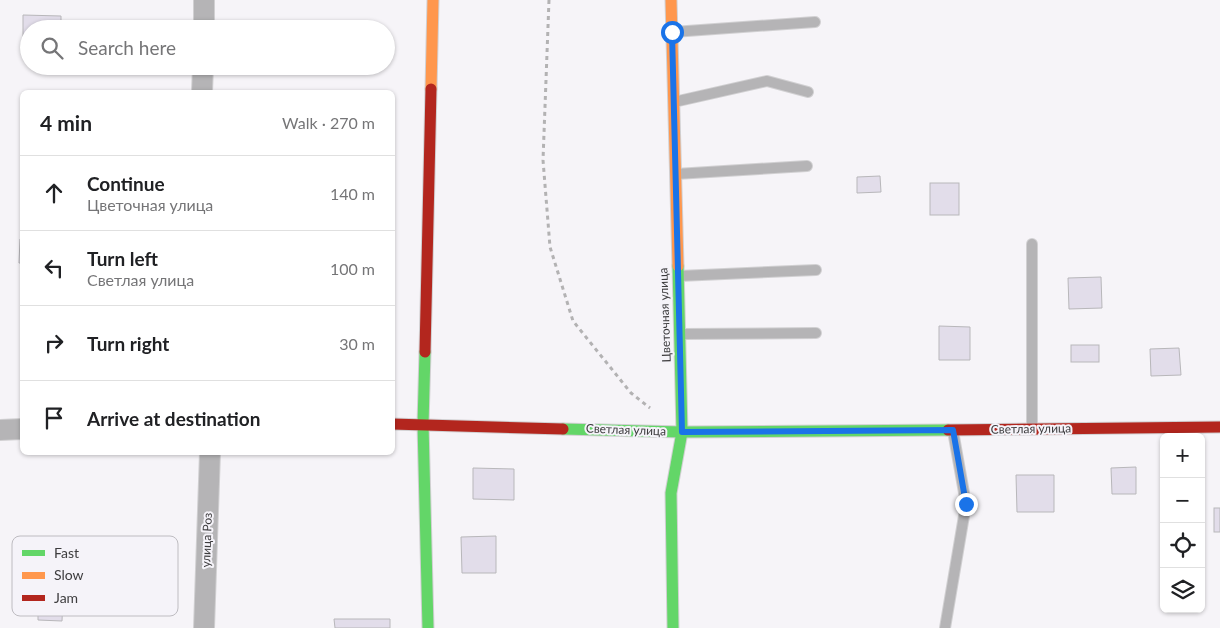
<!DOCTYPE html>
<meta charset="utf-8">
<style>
:root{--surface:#fff;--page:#f2f2f2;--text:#202124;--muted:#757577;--line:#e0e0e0}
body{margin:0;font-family:Lato,sans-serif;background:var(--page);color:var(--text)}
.controls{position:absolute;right:15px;bottom:15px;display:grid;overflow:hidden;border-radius:8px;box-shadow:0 1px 4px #0004}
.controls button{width:45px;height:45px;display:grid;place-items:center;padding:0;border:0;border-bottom:1px solid var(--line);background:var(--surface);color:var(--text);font:25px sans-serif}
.stop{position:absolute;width:15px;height:15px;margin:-11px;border:4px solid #1a73e8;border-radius:50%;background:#fff}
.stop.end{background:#1a73e8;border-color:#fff;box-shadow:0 1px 5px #0008}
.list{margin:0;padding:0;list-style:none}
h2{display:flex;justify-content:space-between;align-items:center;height:65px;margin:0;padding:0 20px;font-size:21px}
h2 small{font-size:16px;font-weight:400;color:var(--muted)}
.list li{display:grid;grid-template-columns:32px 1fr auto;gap:15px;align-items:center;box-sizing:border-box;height:75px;padding:0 20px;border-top:1px solid var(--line)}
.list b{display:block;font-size:19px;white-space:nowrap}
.list p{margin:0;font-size:16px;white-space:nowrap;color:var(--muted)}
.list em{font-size:16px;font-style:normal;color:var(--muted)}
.icon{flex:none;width:28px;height:28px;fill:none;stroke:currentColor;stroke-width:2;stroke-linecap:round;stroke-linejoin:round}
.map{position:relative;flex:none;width:1220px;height:628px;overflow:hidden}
.search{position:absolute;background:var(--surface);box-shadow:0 1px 4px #0004;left:20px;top:20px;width:375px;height:55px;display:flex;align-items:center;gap:12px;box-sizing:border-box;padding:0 18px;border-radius:28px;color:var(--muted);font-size:19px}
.panel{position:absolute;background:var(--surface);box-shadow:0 1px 4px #0004;left:20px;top:90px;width:375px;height:365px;border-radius:8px}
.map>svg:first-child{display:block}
</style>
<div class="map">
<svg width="1220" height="628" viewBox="0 0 1220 628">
<rect width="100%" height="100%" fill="#f6f4f8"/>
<!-- building -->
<g fill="#e2ddea" stroke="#b8b7ba">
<path d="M 23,15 L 61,16 L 61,29 L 29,29 L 29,39 L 23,39 Z"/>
<path d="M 880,176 L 881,192 L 857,193 L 857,177 Z"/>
<rect x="930" y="183" width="29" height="32"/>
<path d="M 20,239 L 22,239 L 22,263 L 19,263 Z"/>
<path d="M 1101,277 L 1102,308 L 1069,309 L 1068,278 Z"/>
<path d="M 939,326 L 970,327 L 970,360 L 939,360 Z"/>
<rect x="1071" y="345" width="28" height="17"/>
<path d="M 1179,348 L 1181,375 L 1151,376 L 1150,349 Z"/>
<path d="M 1136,467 L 1136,494 L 1112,494 L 1111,468 Z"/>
<path d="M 473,468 L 514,469 L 514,500 L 473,499 Z"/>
<path d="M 1016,475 L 1054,475 L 1054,512 L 1017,512 Z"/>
<rect x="1214" y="508" width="6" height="24"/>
<path d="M 496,536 L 496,573 L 462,573 L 461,537 Z"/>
<path d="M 38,596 L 63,597 L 62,621 L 38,620 Z"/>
<path d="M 334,619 L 390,619 L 390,628 L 335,628 Z"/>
</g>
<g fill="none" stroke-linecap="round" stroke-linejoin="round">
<!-- lane casing -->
<g stroke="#d1d0d2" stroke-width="12">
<g id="lane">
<path d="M 673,32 L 815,22"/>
<path d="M 674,102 L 767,81 L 808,92"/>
<path d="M 676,174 L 807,166"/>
<path d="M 1032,244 L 1032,428"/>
<path d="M 679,276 L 816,270"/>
<path d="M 681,334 L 816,333"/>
<path d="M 945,628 L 966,504 L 953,431"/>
</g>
</g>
<!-- street casing -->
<g stroke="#d1d0d2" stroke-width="22">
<g id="street">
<path d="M 204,29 L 204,0"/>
<path d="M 202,92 L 203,66"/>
<path d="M 0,430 L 22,429"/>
<path d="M 204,628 L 210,452"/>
</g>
</g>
<!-- fast casing -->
<g stroke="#d1d0d2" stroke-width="13">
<g id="fast">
<path d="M 425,352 L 423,424 L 428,628"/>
<path d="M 563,429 L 682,432 L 948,430"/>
<path d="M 673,628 L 671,493 L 682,432 L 678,266"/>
</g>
</g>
<!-- slow casing -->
<g stroke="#d1d0d2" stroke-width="13">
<g id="slow">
<path d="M 671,0 L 678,266"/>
<path d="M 431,89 L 433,0"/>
</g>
</g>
<!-- jam casing -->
<g stroke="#d1d0d2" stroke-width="13">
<g id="jam">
<path d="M 425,352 L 431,89"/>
<path d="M 392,424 L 563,429"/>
<path d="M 948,430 L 1220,427"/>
</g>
</g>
<!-- path -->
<path stroke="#b3b2b3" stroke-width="3" stroke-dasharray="4 4" stroke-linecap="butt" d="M 549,0 L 543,160 L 550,247 L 573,321 L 631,393 L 650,408"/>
<!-- lane -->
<use href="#lane" stroke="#b5b4b6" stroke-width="10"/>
<!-- street -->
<use href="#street" stroke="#b5b4b6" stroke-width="20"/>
<!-- fast -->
<use href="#fast" stroke="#63d668" stroke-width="11"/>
<!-- slow -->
<use href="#slow" stroke="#ff974d" stroke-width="11"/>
<!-- jam -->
<use href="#jam" stroke="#b3261e" stroke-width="11"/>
</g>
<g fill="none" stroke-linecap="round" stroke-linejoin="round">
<!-- route -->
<path stroke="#1a73e8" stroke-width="6" d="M 672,32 L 682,432 L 953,430 L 966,504"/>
</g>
<g text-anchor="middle" stroke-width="4" stroke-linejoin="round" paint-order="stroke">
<!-- street labels -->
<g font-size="12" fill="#3d3c3e" stroke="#f5f3f9">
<text transform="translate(665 315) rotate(-92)" y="4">Цветочная улица</text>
<text transform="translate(1031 429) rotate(-1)" y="4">Светлая улица</text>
<text transform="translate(626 430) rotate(2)" y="4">Светлая улица</text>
<text transform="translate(207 540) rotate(-88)" y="4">улица Роз</text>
</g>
</g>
<!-- legend -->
<rect x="12" y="536" width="166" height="80" rx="8" fill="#f5f3f9" stroke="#bebcc1" stroke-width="1"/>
<rect x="22" y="550" width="23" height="6" fill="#63d668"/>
<rect x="22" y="572" width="23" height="7" fill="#ff974d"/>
<rect x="22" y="595" width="23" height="6" fill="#b3261e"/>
<g font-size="14" fill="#3d3c3e">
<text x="54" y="558">Fast</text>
<text x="54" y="580">Slow</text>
<text x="54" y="603">Jam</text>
</g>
</svg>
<div class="controls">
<button>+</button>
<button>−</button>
<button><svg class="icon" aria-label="locate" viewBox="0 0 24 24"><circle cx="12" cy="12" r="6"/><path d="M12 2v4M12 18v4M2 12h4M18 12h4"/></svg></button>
<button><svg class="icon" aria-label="layers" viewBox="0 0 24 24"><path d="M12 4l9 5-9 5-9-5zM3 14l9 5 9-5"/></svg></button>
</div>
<div class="stop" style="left:672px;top:32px"></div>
<div class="stop end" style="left:966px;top:504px"></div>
<div class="search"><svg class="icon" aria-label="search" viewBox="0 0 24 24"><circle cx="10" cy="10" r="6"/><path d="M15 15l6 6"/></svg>Search here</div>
<section class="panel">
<h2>4 min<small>Walk · 270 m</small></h2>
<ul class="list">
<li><svg class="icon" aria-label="ahead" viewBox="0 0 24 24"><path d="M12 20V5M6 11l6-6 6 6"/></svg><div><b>Continue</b><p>Цветочная улица</p></div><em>140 m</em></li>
<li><svg class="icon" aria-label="left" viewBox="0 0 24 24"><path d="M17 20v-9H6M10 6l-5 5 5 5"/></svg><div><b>Turn left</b><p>Светлая улица</p></div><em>100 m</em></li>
<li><svg class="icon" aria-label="right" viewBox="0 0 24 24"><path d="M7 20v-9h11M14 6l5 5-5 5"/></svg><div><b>Turn right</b></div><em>30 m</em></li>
<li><svg class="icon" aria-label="arrive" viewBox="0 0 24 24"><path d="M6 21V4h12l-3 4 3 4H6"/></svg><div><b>Arrive at destination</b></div></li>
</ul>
</section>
</div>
